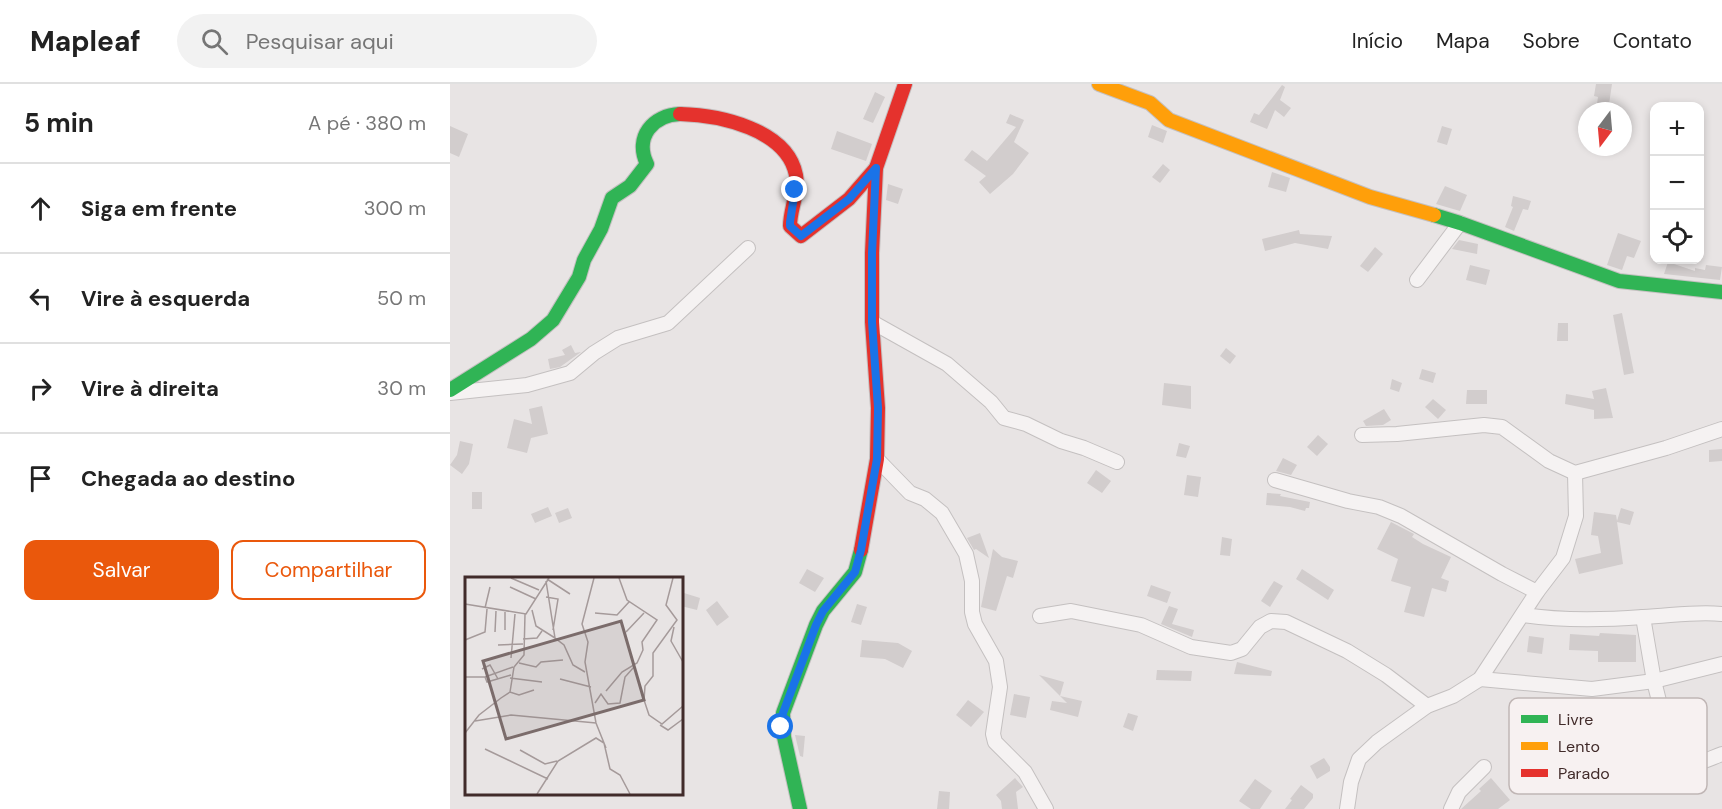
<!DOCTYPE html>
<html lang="pt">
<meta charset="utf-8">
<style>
:root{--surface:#fff;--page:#f2f2f2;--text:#222;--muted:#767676;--line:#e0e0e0;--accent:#ea580c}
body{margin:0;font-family:"DM Sans",sans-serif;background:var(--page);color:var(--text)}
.controls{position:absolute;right:18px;top:18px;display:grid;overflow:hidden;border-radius:12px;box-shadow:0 3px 9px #0003}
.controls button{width:54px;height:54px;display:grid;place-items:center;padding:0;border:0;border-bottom:2px solid var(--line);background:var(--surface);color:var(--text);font:30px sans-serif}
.compass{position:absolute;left:1128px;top:18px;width:54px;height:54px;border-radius:50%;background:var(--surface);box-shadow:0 3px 9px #0003;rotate:196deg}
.stop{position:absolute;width:18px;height:18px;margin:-14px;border:4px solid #1a73e8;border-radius:50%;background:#fff}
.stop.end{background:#1a73e8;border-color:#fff;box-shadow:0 2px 6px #0008}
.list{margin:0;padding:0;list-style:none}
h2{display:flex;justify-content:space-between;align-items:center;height:78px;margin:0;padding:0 24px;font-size:26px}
h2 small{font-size:20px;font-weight:400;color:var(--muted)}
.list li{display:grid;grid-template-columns:39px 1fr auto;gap:18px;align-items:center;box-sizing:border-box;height:90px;padding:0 24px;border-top:2px solid var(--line)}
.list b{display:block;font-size:22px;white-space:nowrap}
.list em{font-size:20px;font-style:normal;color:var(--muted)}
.actions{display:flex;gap:12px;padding:18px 24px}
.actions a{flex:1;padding:14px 0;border:2px solid var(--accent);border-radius:12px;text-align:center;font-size:21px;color:var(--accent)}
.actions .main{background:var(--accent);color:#fff}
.icon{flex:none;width:33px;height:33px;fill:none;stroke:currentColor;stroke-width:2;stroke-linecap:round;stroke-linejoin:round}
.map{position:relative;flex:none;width:1272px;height:725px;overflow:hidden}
header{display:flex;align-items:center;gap:36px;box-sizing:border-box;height:84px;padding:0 30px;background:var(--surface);border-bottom:2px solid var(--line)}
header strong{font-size:28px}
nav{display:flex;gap:33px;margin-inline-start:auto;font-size:21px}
.search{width:420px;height:54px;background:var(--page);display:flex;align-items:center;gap:15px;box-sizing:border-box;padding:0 21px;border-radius:33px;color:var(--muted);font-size:22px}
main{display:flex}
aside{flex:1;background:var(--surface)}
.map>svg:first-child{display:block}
</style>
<header>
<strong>Mapleaf</strong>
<div class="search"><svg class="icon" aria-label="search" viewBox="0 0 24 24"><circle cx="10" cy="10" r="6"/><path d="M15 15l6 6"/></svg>Pesquisar aqui</div>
<nav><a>Início</a><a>Mapa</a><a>Sobre</a><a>Contato</a></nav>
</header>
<main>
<aside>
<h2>5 min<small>A pé · 380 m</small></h2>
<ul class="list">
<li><svg class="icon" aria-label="ahead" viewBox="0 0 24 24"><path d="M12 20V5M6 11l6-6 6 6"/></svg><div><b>Siga em frente</b></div><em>300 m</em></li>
<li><svg class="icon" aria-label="left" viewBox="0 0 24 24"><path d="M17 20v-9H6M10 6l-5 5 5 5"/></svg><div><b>Vire à esquerda</b></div><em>50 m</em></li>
<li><svg class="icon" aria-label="right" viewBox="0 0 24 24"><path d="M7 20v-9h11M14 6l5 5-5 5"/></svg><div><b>Vire à direita</b></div><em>30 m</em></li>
<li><svg class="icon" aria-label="arrive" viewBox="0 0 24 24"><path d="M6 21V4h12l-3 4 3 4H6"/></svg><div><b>Chegada ao destino</b></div></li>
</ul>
<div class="actions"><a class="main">Salvar</a><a>Compartilhar</a></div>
</aside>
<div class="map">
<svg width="1272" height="725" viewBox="0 0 1272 725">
<rect width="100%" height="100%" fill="#e8e4e4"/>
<!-- building -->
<g fill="#d2cdcd">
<path d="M 1146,0 L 1162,0 L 1158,27 L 1146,27 L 1148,13 L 1144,12 Z"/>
<path d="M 832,1 L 835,3 L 830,16 L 841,24 L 834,33 L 825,26 L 817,45 L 800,38 L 804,29 L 809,31 Z"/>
<path d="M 425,8 L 435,13 L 423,39 L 413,35 Z"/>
<path d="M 560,30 L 574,36 L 564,58 L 579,69 L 563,90 L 540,110 L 529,98 L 536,92 L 514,76 L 522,66 L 537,77 L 566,43 L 556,39 Z"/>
<path d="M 702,41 L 717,47 L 713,59 L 698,53 Z"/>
<path d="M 0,42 L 18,50 L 9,73 L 0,69 Z"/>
<path d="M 992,42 L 1002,45 L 997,61 L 987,58 Z"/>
<path d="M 387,47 L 422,60 L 416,77 L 381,65 Z"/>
<path d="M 713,80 L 720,86 L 710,99 L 702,93 Z"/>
<path d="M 822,88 L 840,94 L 836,108 L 818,103 Z"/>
<path d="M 438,100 L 453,105 L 448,120 L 436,116 Z"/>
<path d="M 995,102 L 1017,111 L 1010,127 L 986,120 Z"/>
<path d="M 1063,112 L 1081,117 L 1078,126 L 1073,125 L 1064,147 L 1055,143 L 1063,123 L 1061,122 Z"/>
<path d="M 849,146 L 850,150 L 882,152 L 878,165 L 845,159 L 815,167 L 812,155 Z"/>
<path d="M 1168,149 L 1191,157 L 1184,174 L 1177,172 L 1172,186 L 1157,181 Z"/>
<path d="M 1009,156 L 1028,160 L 1027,170 L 1002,165 Z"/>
<path d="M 925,163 L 933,170 L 918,188 L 910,182 Z"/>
<path d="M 1218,178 L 1245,187 L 1245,184 L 1255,186 L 1256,181 L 1272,183 L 1270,196 L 1214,190 Z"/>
<path d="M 1020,181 L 1040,186 L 1036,201 L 1016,196 Z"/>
<path d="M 1172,229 L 1184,289 L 1174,291 L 1163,231 Z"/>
<path d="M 1108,239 L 1118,239 L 1118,257 L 1107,257 Z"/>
<path d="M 121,261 L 125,269 L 131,268 L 110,283 L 100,285 L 98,275 L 115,271 L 112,266 Z"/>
<path d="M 776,264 L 786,272 L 780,280 L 770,272 Z"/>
<path d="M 972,285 L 986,289 L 983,299 L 969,295 Z"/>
<path d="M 942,295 L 952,299 L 949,308 L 940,305 Z"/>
<path d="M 714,299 L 741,302 L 741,325 L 712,321 Z"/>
<path d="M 1156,304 L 1163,334 L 1144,335 L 1144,326 L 1115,320 L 1116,310 L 1144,315 L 1142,307 Z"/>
<path d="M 1017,306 L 1037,306 L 1037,320 L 1016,320 Z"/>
<path d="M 983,315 L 996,326 L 988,335 L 975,323 Z"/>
<path d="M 92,322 L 98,350 L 81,354 L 77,369 L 57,364 L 64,335 L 82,340 L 79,325 Z"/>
<path d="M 934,325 L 941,336 L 933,341 L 916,342 L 913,337 Z"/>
<path d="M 868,351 L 878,360 L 867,372 L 857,363 Z"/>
<path d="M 10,357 L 23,360 L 19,380 L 12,390 L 0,381 L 7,371 Z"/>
<path d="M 729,359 L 740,362 L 736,374 L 726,372 Z"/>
<path d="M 1272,365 L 1272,377 L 1259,378 L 1259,366 Z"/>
<path d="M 833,374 L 847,381 L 841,391 L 826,387 Z"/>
<path d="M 646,386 L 661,397 L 652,409 L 637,399 Z"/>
<path d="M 737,391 L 751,393 L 748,413 L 734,411 Z"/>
<rect x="22" y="408" width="10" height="17"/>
<path d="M 817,409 L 831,410 L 830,412 L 860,418 L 859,424 L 856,424 L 855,427 L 840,423 L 816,421 Z"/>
<path d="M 98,423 L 102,432 L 85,439 L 81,430 Z"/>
<path d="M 118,424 L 122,434 L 109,439 L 105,429 Z"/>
<path d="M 1171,424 L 1184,428 L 1180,441 L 1167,438 L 1173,480 L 1129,490 L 1125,475 L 1151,469 L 1148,452 L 1141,451 L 1144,428 L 1166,431 L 1167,437 Z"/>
<path d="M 941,438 L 964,450 L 962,453 L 973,460 L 1001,473 L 991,494 L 999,497 L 996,508 L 982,504 L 974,533 L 954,528 L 961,503 L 941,497 L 948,475 L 927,465 Z"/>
<path d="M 530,449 L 539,474 L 526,465 L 524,466 L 517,454 Z"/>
<path d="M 772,453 L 782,455 L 780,472 L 770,471 Z"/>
<path d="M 543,465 L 552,473 L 568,477 L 563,494 L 557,492 L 546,527 L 531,523 Z"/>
<path d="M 357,485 L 374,494 L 365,508 L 349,499 Z"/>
<path d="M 852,485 L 884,506 L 878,516 L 846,495 Z"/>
<path d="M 824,497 L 833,502 L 820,523 L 811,517 Z"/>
<path d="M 701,501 L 721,508 L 717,519 L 697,512 Z"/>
<path d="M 234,509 L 250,514 L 247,526 L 231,522 Z"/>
<path d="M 267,517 L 279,533 L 267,542 L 256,526 Z"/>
<path d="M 407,520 L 417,523 L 411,541 L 401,538 Z"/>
<path d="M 719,522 L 728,525 L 722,540 L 744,546 L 742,553 L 711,540 Z"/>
<path d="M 1150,549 L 1186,551 L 1186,578 L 1148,578 L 1148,567 L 1119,566 L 1120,550 L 1149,552 Z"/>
<path d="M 1079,552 L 1094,554 L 1092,570 L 1077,568 Z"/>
<path d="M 412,556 L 448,559 L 462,567 L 453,584 L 435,575 L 410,573 Z"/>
<path d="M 787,578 L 822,587 L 821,592 L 784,590 Z"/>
<path d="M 707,586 L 742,587 L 741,597 L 706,596 Z"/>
<path d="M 589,591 L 614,598 L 610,612 L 632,617 L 628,633 L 600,626 L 602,617 L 617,619 Z"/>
<path d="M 564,610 L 580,613 L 576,634 L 560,631 Z"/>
<path d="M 518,616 L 534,628 L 521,643 L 506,631 Z"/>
<path d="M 678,629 L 688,632 L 683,647 L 673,643 Z"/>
<path d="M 345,651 L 355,652 L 353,673 L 350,672 Z"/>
<path d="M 874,674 L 880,683 L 880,687 L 867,695 L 860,682 Z"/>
<path d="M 565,694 L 573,703 L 566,708 L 568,725 L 552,725 L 551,717 L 546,711 Z"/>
<path d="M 1041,694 L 1060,716 L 1048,725 L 1011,725 L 1031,707 L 1029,705 Z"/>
<path d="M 805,695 L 822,707 L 810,725 L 801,725 L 789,717 Z"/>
<path d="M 851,701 L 863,710 L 863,714 L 854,725 L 835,725 L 842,716 L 840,715 Z"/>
<path d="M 489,707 L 500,708 L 499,725 L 487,725 Z"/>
</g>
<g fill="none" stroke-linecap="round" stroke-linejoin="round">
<!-- street casing -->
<g stroke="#c4c0c0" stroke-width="16">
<g id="street">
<path d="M 967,196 L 1010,139"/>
<path d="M 422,238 L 497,280 L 541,318 L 554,334 L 576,340 L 611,357 L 634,364 L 667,378"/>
<path d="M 0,309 L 77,301 L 120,289 L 144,269 L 168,254 L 218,239 L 298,164"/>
<path d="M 912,351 L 947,350 L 1034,341 L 1052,343 L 1099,377 L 1125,389 L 1216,364 L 1272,345"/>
<path d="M 427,375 L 460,409 L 475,415 L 492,429 L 516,470 L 522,497 L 522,528 L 525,540 L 546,577 L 550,603 L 543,650 L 545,658 L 575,688 L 596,725"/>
<path d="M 825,396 L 898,417 L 929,423 L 951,432 L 1052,490 L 1087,508"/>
<path d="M 1073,531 C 1113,537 1153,536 1193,533 C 1220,532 1246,527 1272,530"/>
<path d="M 590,532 L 621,527 L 691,541 L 741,563 L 781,569 L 792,565 L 810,543 L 821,537 L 836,538 L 897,567 L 936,591 L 977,622"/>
<path d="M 1193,533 L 1204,597 L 1223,673 C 1241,686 1253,677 1272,670"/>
<path d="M 1030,595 L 1142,605 L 1204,597 L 1272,580"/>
<path d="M 897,725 L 901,698 L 909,675 L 927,658 L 977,622 L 1003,612 L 1030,595 L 1087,508 L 1113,474 L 1126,432 L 1125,389"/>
<path d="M 1001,725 L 1009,708 L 1034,683"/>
</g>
</g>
<!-- fast casing -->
<g stroke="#c4c0c0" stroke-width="16">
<g id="fast">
<path d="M 984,131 L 1010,139 L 1169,197 L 1272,208"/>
<path d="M 0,306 L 81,255 L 103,236 L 129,193 L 134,176 L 151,145 L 162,114 L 180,102 L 197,80 C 184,53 203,31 230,30"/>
<path d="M 350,725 L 334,653 L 333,629 L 366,541 L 373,527 L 405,488 L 411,466"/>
</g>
</g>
<!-- slow casing -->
<g stroke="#c4c0c0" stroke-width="16">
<path id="slow" d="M 649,0 L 700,19 L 719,36 L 920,113 L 984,131"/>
</g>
<!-- jam casing -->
<g stroke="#c4c0c0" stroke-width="16">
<g id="jam">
<path d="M 230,30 C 269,31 337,45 346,91 C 349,109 340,125 340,142 L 351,152 L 399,115 L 426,84"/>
<path d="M 411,466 L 427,375 L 428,324 L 422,238 L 422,169 L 426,84 L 455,0"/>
</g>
</g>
<!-- street -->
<use href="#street" stroke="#f5f2f2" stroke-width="14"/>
<!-- fast -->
<use href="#fast" stroke="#30b455" stroke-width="14"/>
<!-- slow -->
<use href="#slow" stroke="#ff9f0a" stroke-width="14"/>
<!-- jam -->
<use href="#jam" stroke="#e5322d" stroke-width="14"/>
</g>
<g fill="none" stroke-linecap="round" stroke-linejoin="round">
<!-- route -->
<path stroke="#1a73e8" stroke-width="8" d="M 331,643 L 333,629 L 366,541 L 373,527 L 405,488 L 411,466 L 427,375 L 428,324 L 422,238 L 422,169 L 426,84 L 399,115 L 351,152 L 340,142 L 340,138 L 345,106"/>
</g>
<!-- overview -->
<g transform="translate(15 493)">
<rect width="218" height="218" fill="#e8e4e4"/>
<path fill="none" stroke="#a59a9a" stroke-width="1.5" d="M 46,1 L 74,13M 129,1 L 117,47 L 123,65 L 120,85 L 131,146 L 141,171M 208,1 L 201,28 L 212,43 L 188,76 L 188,99 L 180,109 L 179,123 L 184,138 L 197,147 L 218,129M 82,2 L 105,17M 81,4 L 90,61 L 99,68 L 108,88 L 120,95M 45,10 L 71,22M 81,20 L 93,22 L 88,53M 0,27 L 61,37 L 84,1M 20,31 L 25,10M 67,33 L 71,49 L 90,61M 130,36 L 152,38 L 164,25M 209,50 L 206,64 L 218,85M 40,53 L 40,35M 30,55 L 31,34M 161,55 L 179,36M 58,62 L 72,61 L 77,54M 0,63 L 20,55 L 22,32M 33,68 L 58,67M 46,81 L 50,37M 54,86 L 71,90 L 76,85 L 98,83M 17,92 L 25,88 L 33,102M 0,100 L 20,100 L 48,90M 20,100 L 22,105 L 46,98M 45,101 L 77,105M 95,102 L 126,110M 141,114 L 157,95 L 172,86 L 178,73 L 177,65 L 192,43 L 162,23 L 154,1M 45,115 L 49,90 L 59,78 L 60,37M 130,126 L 136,117 L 143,127 L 155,126 L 160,100 L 169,90M 10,144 L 46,138 L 131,146M 195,148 L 203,153 L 218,142M 0,156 L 14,138 L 36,121 L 45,115 L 54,118 L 69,113M 20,172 L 83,202M 55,173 L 80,187 L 92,184M 72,217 L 93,184 L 131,161 L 139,166 L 145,192 L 155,198 L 165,217"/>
<path fill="#7b6c6b" fill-opacity="0.15" stroke="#7b6c6b" stroke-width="3" d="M 156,44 L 179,123 L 41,162 L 18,84 Z"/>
<rect width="218" height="218" fill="none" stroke="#412b2a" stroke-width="3"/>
</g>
<!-- legend -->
<rect x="1059" y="614" width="198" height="96" rx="9" fill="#f7f1f1" stroke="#c0b6b5" stroke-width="1.5"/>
<rect x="1071" y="631" width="27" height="8" fill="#30b455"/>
<rect x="1071" y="658" width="27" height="8" fill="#ff9f0a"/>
<rect x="1071" y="685" width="27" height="8" fill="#e5322d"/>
<g font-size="16" fill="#412b2a">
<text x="1108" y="641">Livre</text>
<text x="1108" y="668">Lento</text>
<text x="1108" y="695">Parado</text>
</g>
</svg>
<div class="controls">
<button>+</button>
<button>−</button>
<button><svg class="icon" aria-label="locate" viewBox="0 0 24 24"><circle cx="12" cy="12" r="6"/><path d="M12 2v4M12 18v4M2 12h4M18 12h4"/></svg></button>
</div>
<svg class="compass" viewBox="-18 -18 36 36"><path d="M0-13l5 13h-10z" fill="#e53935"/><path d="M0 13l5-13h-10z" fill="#767676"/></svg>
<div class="stop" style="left:331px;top:643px"></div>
<div class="stop end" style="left:345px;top:106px"></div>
</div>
</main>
